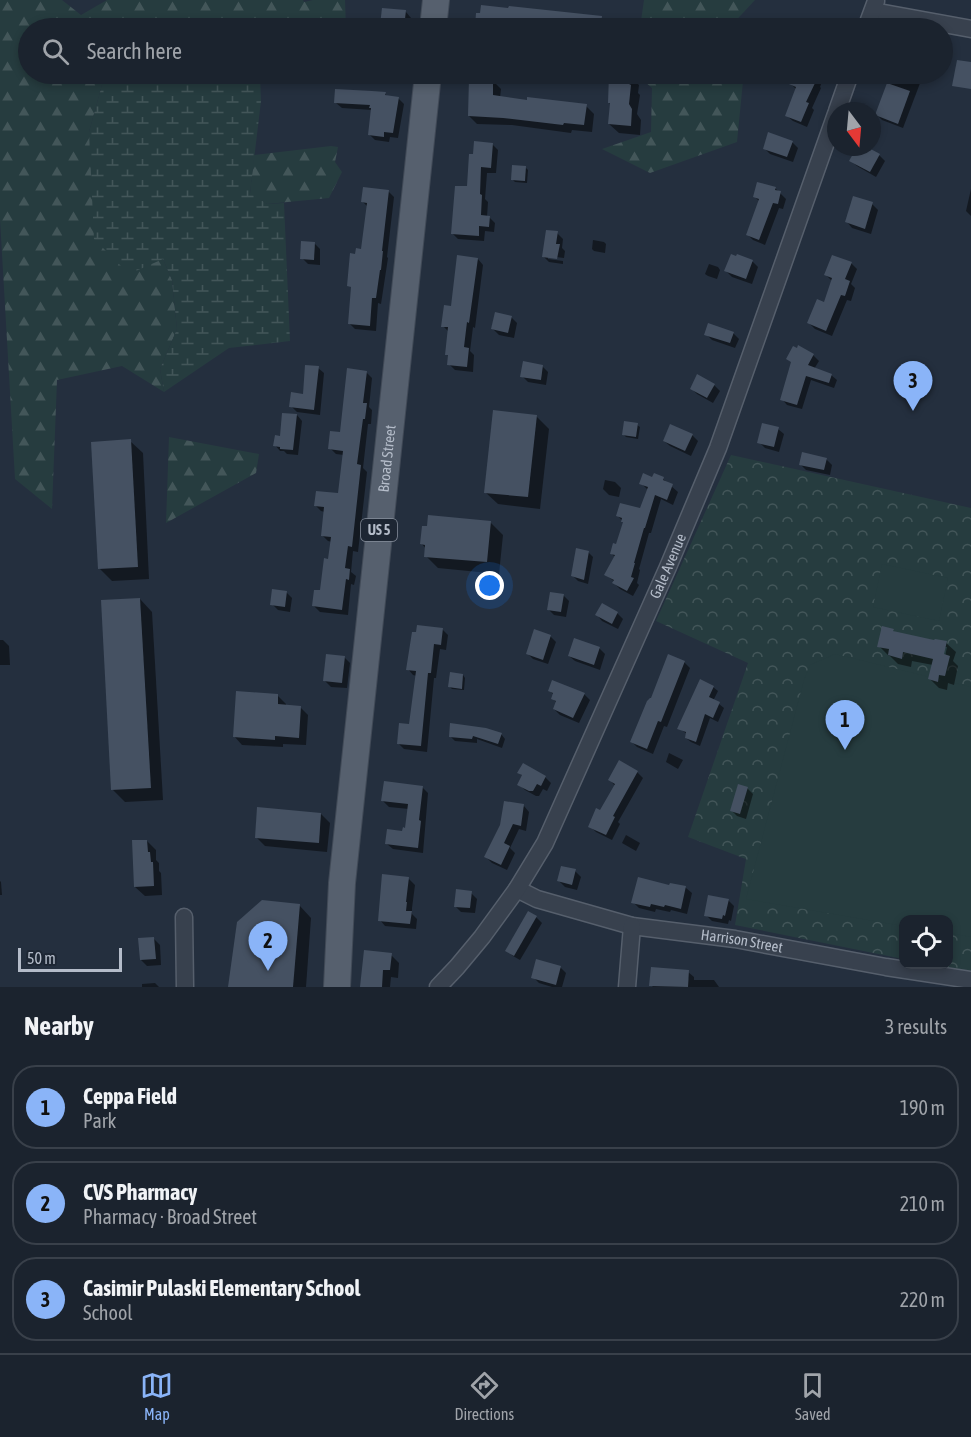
<!DOCTYPE html>
<meta charset="utf-8">
<style>
:root{--surface:#1b232e;--page:#282f3a;--text:#f1f3f6;--muted:#a0a4aa;--line:#39404a;--accent:#8ab4f8}
body{margin:0;font-family:"Asap Condensed",sans-serif;background:var(--page);color:var(--text)}
.controls{position:absolute;right:18px;bottom:18px;display:grid;overflow:hidden;border-radius:12px;box-shadow:0 3px 9px #0003}
.controls button{width:54px;height:54px;display:grid;place-items:center;padding:0;border:0;border-bottom:2px solid var(--line);background:var(--surface);color:var(--text);font:30px sans-serif}
.compass{position:absolute;left:827px;top:102px;width:54px;height:54px;border-radius:50%;background:var(--surface);box-shadow:0 3px 9px #0003;rotate:164deg}
.scale{position:absolute;left:18px;bottom:15px;width:104px;box-sizing:border-box;padding-left:6px;border:3px solid #b4bcc9;border-top:0;font-size:16px;line-height:21px;white-space:nowrap;color:#b4bcc9;-webkit-text-stroke:4px #1d2633;paint-order:stroke}
.you{position:absolute;left:490px;top:586px;width:21px;height:21px;margin:-15px;border:4px solid #fff;border-radius:50%;background:#1a73e8;box-shadow:0 0 0 9px #1a73e833}
.badge{display:grid;place-items:center;width:39px;height:39px;border-radius:50%;background:var(--accent);color:#111;font-size:20px;font-weight:700}
.pin{position:absolute;translate:-50% -50px;filter:drop-shadow(0 2px 3px #0008)}
.pin::after{content:'';position:absolute;top:32px;width:21px;height:18px;background:inherit;clip-path:polygon(0 0,100% 0,50% 100%)}
.list{margin:0;padding:0;list-style:none}
h2{display:flex;justify-content:space-between;align-items:center;height:78px;margin:0;padding:0 24px;font-size:26px}
h2 small{font-size:20px;font-weight:400;color:var(--muted)}
.list li{display:grid;grid-template-columns:39px 1fr auto;gap:18px;align-items:center;box-sizing:border-box;height:84px;margin:0 12px 12px;padding:0 12px;border:2px solid var(--line);border-radius:24px}
.list b{display:block;font-size:22px;white-space:nowrap}
.list p{margin:0;font-size:20px;white-space:nowrap;color:var(--muted)}
.list em{font-size:20px;font-style:normal;color:var(--muted)}
.icon{flex:none;width:33px;height:33px;fill:none;stroke:currentColor;stroke-width:2;stroke-linecap:round;stroke-linejoin:round}
.map{position:relative;flex:none;width:971px;height:987px;overflow:hidden}
.search{position:absolute;background:var(--surface);box-shadow:0 3px 9px #0003;left:18px;right:18px;top:18px;height:66px;display:flex;align-items:center;gap:15px;box-sizing:border-box;padding:0 21px;border-radius:33px;color:var(--muted);font-size:22px}
.sheet{height:366px;background:var(--surface)}
nav{display:flex;justify-content:space-around;align-items:center;box-sizing:border-box;height:84px;border-top:2px solid var(--line);background:var(--surface);font-size:16px;color:var(--muted)}
nav a{display:grid;justify-items:center;gap:3px}
nav .on{color:var(--accent)}
.map>svg:first-child{display:block}
</style>
<div class="map">
<svg width="971" height="987" viewBox="0 0 971 987">
<defs>
<pattern id="forest-firs" width="22" height="20" patternUnits="userSpaceOnUse" patternTransform="scale(1.5)"><rect width="22" height="20" fill="#263c3f"/><path d="M5 1l3.5 6h-7zM16 11l3.5 6h-7z" fill="#435659"/></pattern>
<pattern id="wetland-marsh" width="20" height="14" patternUnits="userSpaceOnUse" patternTransform="scale(1.5)"><rect width="20" height="14" fill="#263c3f"/><path d="M1 5h8M5 5V1M11 12h8M15 12V8" fill="none" stroke="#435659"/></pattern>
<pattern id="park-crowns" width="20" height="18" patternUnits="userSpaceOnUse" patternTransform="scale(1.5)"><rect width="20" height="18" fill="#263c3f"/><path d="M2 6a3 3 0 1 1 6 0M12 15a3 3 0 1 1 6 0" fill="none" stroke="#435659"/></pattern>
</defs>
<rect width="100%" height="100%" fill="#242f3e"/>
<!-- forest -->
<g fill="url(#forest-firs)">
<path d="M 0,0 L 62,0 L 81,15 L 107,0 L 303,0 L 304,2 L 313,0 L 345,0 L 346,28 L 260,28 L 259,18 L 121,18 L 118,28 L 28,28 L 28,74 L 105,74 L 89,132 L 163,259 L 172,280 L 177,329 L 160,369 L 164,392 L 122,366 L 57,380 L 52,509 L 15,479 L 0,219 Z"/>
<path d="M 644,0 L 755,0 L 729,28 L 640,28 Z"/>
<path d="M 636,74 L 741,74 L 743,81 L 737,142 L 650,173 L 602,149 L 651,132 L 652,88 Z"/>
<path d="M 331,146 L 338,147 L 335,162 L 342,172 L 329,198 L 267,204 L 250,194 L 254,155 Z"/>
<path d="M 169,437 L 259,454 L 256,473 L 166,523 Z"/>
</g>
<!-- wetland -->
<g fill="url(#wetland-marsh)">
<path d="M 121,18 L 260,18 L 260,28 L 118,28 Z"/>
<path d="M 105,74 L 260,74 L 261,101 L 250,193 L 267,204 L 284,203 L 290,341 L 229,348 L 164,392 L 160,369 L 177,329 L 172,280 L 163,259 L 129,274 L 94,239 L 89,132 Z"/>
</g>
<!-- park -->
<path fill="url(#park-crowns)" d="M 731,455 L 971,508 L 971,972 L 934,965 L 948,964 L 948,920 L 904,920 L 903,959 L 735,925 L 746,859 L 688,837 L 748,663 L 656,621 Z"/>
<!-- garden -->
<g fill="#263c3f">
<path d="M 882,564 L 948,578 L 939,621 L 873,607 Z"/>
<path d="M 835,654 L 971,687 L 971,937 L 949,933 L 948,920 L 904,920 L 903,926 L 746,899 L 804,680 L 810,665 Z"/>
</g>
<!-- shadow -->
<g fill="#0007" fill-rule="evenodd">
<path d="M 406,12 L 411,18 L 410,28 L 386,28 L 382,24 Z"/>
<path d="M 477,14 L 601,17 L 610,26 L 610,28 L 479,28 L 476,26 Z"/>
<path d="M 814,24 L 826,28 L 812,28 Z"/>
<path d="M 381,74 L 398,74 L 397,77 L 383,76 Z"/>
<path d="M 611,74 L 629,76 L 639,85 L 638,93 L 640,95 L 637,114 L 641,120 L 640,135 L 619,133 L 609,124 L 611,104 L 609,103 Z"/>
<path d="M 795,74 L 825,74 L 820,87 L 821,88 L 812,108 L 814,110 L 807,127 L 793,121 L 787,116 L 797,90 L 790,83 Z"/>
<path d="M 892,74 L 917,74 L 922,78 L 903,128 L 882,120 L 877,115 Z"/>
<path d="M 493,81 L 501,89 L 500,98 L 586,106 L 594,114 L 592,132 L 572,130 L 571,133 L 512,125 L 477,124 L 469,116 Z"/>
<path d="M 385,94 L 388,97 L 398,98 L 404,104 L 398,138 L 390,137 L 389,142 L 375,140 L 369,134 L 372,110 L 342,108 L 336,103 Z"/>
<path d="M 792,142 L 798,148 L 793,162 L 770,154 L 764,148 Z"/>
<path d="M 492,144 L 498,150 L 496,173 L 487,173 L 485,199 L 488,202 L 487,217 L 489,217 L 495,223 L 494,232 L 485,231 L 484,241 L 458,239 L 452,233 L 468,188 Z"/>
<path d="M 859,147 L 864,147 L 879,155 L 885,161 L 876,177 L 857,166 L 851,161 Z"/>
<path d="M 526,168 L 528,170 L 527,183 L 515,182 L 512,179 Z"/>
<path d="M 775,188 L 786,199 L 783,209 L 779,208 L 765,245 L 753,240 L 747,234 L 759,201 L 755,197 Z"/>
<path d="M 971,189 L 971,216 L 966,211 Z"/>
<path d="M 388,191 L 394,197 L 387,257 L 388,258 L 381,304 L 378,303 L 376,331 L 355,329 L 349,323 L 353,289 L 349,285 L 357,255 L 362,251 L 368,207 L 363,202 Z"/>
<path d="M 872,204 L 878,210 L 871,234 L 852,228 L 847,222 Z"/>
<path d="M 557,233 L 563,239 L 562,248 L 565,251 L 564,258 L 548,256 L 548,259 L 563,261 L 563,264 L 549,262 L 543,256 Z"/>
<path d="M 593,240 L 604,242 L 606,244 L 605,253 L 594,251 L 592,249 Z"/>
<path d="M 314,243 L 320,249 L 320,265 L 308,264 L 302,258 Z"/>
<path d="M 738,256 L 753,262 L 758,267 L 752,284 L 732,277 L 726,271 Z"/>
<path d="M 478,259 L 483,265 L 475,328 L 473,327 L 470,351 L 474,355 L 473,372 L 455,370 L 449,364 L 449,357 L 447,354 L 449,332 L 443,326 Z"/>
<path d="M 851,263 L 857,269 L 851,284 L 855,288 L 851,301 L 847,300 L 832,336 L 815,329 L 809,323 L 825,304 L 833,282 L 826,275 Z"/>
<path d="M 709,264 L 718,267 L 720,270 L 717,279 L 708,276 L 705,274 Z"/>
<path d="M 511,317 L 517,323 L 514,338 L 499,335 L 493,329 Z"/>
<path d="M 733,333 L 739,339 L 735,348 L 712,340 L 706,334 Z"/>
<path d="M 799,347 L 813,355 L 819,361 L 814,369 L 831,375 L 837,380 L 834,388 L 811,380 L 802,409 L 787,405 L 782,399 Z"/>
<path d="M 542,366 L 548,372 L 546,385 L 528,382 L 522,376 Z"/>
<path d="M 318,368 L 324,373 L 320,415 L 297,412 L 291,406 L 304,396 Z"/>
<path d="M 366,372 L 372,378 L 369,407 L 372,410 L 371,424 L 368,424 L 363,468 L 367,472 L 358,552 L 353,551 L 351,572 L 356,576 L 354,585 L 351,584 L 348,615 L 320,612 L 314,606 L 321,592 L 329,560 L 332,542 L 328,541 L 322,535 L 325,512 L 321,511 L 316,506 L 339,495 L 344,455 L 336,454 L 330,448 L 342,434 Z"/>
<path d="M 714,385 L 720,391 L 713,403 L 697,394 L 691,388 Z"/>
<path d="M 297,415 L 302,421 L 298,455 L 287,454 L 284,451 L 280,451 L 275,445 Z"/>
<path d="M 536,416 L 549,429 L 540,509 L 498,504 L 485,492 Z"/>
<path d="M 637,425 L 640,427 L 638,439 L 626,437 L 623,434 Z"/>
<path d="M 778,429 L 784,434 L 779,452 L 765,448 L 759,442 Z"/>
<path d="M 692,435 L 698,441 L 691,456 L 670,446 L 664,441 Z"/>
<path d="M 130,441 L 143,453 L 149,579 L 112,581 L 99,568 Z"/>
<path d="M 826,459 L 832,465 L 830,475 L 806,470 L 800,464 Z"/>
<path d="M 653,479 L 663,479 L 678,492 L 673,505 L 661,499 L 651,533 L 649,533 L 639,569 L 640,570 L 637,583 L 639,585 L 633,596 L 620,589 L 614,583 L 615,582 L 606,575 L 615,557 L 611,553 L 617,546 L 624,523 L 618,516 L 641,510 L 648,490 L 641,483 Z"/>
<path d="M 605,480 L 615,482 L 621,488 L 619,497 L 609,495 L 603,489 Z"/>
<path d="M 490,522 L 503,535 L 499,574 L 438,568 L 426,556 L 426,549 L 422,544 Z"/>
<path d="M 588,552 L 593,557 L 588,584 L 578,581 L 573,576 Z"/>
<path d="M 286,592 L 292,598 L 290,612 L 278,610 L 272,604 Z"/>
<path d="M 563,595 L 569,601 L 566,617 L 554,615 L 548,609 Z"/>
<path d="M 140,599 L 152,612 L 163,800 L 125,802 L 113,790 Z"/>
<path d="M 617,613 L 623,619 L 618,629 L 602,621 L 597,615 Z"/>
<path d="M 442,629 L 448,635 L 446,650 L 440,649 L 436,678 L 434,678 L 427,752 L 404,749 L 398,743 L 411,726 L 417,676 L 413,675 L 408,669 Z"/>
<path d="M 893,631 L 896,633 L 946,643 L 956,652 L 953,661 L 958,666 L 954,685 L 948,683 L 947,690 L 939,688 L 930,679 L 933,665 L 912,661 L 911,667 L 898,664 L 890,656 L 888,655 L 879,646 ZM 944,647 L 947,647 L 944,662 L 941,661 Z"/>
<path d="M 550,636 L 556,642 L 548,664 L 533,659 L 527,653 Z"/>
<path d="M 0,640 L 3,640 L 9,646 L 10,665 L 0,665 Z"/>
<path d="M 599,648 L 605,654 L 600,670 L 575,661 L 569,656 Z"/>
<path d="M 344,657 L 350,663 L 347,688 L 331,687 L 325,681 Z"/>
<path d="M 684,662 L 690,668 L 667,727 L 664,726 L 653,754 L 637,747 L 631,741 Z"/>
<path d="M 463,675 L 465,678 L 464,690 L 452,689 L 449,686 Z"/>
<path d="M 713,687 L 718,691 L 713,701 L 719,704 L 724,708 L 718,722 L 710,718 L 700,746 L 691,742 L 686,738 L 687,734 L 679,728 Z"/>
<path d="M 549,690 L 584,694 L 590,700 L 579,723 L 560,715 L 554,709 L 557,703 L 553,699 L 554,695 Z"/>
<path d="M 278,696 L 286,704 L 286,706 L 300,707 L 308,715 L 306,745 L 283,744 L 283,747 L 242,745 L 234,736 Z"/>
<path d="M 501,734 L 505,739 L 502,748 L 477,739 L 477,743 L 455,741 L 450,736 Z"/>
<path d="M 669,753 L 683,760 L 678,769 L 666,762 Z"/>
<path d="M 637,772 L 643,778 L 618,822 L 620,824 L 612,840 L 596,832 L 590,826 L 601,812 L 615,786 L 610,780 Z"/>
<path d="M 519,773 L 545,777 L 551,783 L 547,791 L 543,789 L 539,796 L 536,796 L 525,790 L 519,784 L 523,776 Z"/>
<path d="M 422,787 L 428,793 L 423,853 L 393,849 L 387,844 L 407,830 L 409,809 L 389,807 L 383,801 Z"/>
<path d="M 747,788 L 753,794 L 746,819 L 737,816 L 731,810 Z"/>
<path d="M 524,806 L 529,812 L 526,831 L 519,829 L 510,848 L 515,853 L 507,870 L 492,863 L 486,857 Z"/>
<path d="M 321,814 L 330,823 L 327,852 L 265,846 L 256,837 Z"/>
<path d="M 626,835 L 640,843 L 636,851 L 622,843 Z"/>
<path d="M 147,841 L 156,850 L 156,860 L 159,863 L 159,871 L 161,873 L 162,895 L 145,896 L 135,887 Z"/>
<path d="M 575,871 L 581,877 L 577,890 L 565,887 L 559,881 Z"/>
<path d="M 409,879 L 415,885 L 412,908 L 412,914 L 417,919 L 416,929 L 385,926 L 380,920 Z"/>
<path d="M 0,881 L 1,882 L 2,895 L 0,895 Z"/>
<path d="M 671,884 L 686,888 L 692,893 L 687,914 L 671,910 L 670,912 L 656,909 L 655,912 L 639,908 L 633,902 L 671,887 Z"/>
<path d="M 471,893 L 477,899 L 475,913 L 461,912 L 455,906 Z"/>
<path d="M 728,900 L 734,906 L 731,921 L 729,920 L 728,924 L 712,921 L 706,915 Z"/>
<path d="M 299,905 L 311,918 L 306,987 L 230,987 Z"/>
<path d="M 536,917 L 542,923 L 520,960 L 513,956 L 507,951 Z"/>
<path d="M 154,939 L 160,945 L 161,965 L 147,966 L 141,960 Z"/>
<path d="M 391,955 L 399,963 L 398,978 L 391,977 L 390,987 L 362,987 Z"/>
<path d="M 560,967 L 566,973 L 562,987 L 552,987 L 539,983 L 533,977 Z"/>
<path d="M 688,972 L 694,977 L 694,980 L 714,980 L 719,987 L 653,987 L 651,985 Z"/>
<path d="M 155,983 L 159,987 L 142,987 L 142,984 Z"/>
</g>
<!-- building -->
<g fill="#455162">
<path d="M 481,5 L 508,8 L 509,6 L 602,16 L 601,28 L 554,28 L 494,22 L 494,28 L 475,26 L 476,13 L 480,13 Z"/>
<path d="M 382,8 L 406,10 L 404,28 L 380,25 Z"/>
<path d="M 957,60 L 971,62 L 971,89 L 952,86 Z"/>
<path d="M 609,74 L 630,75 L 629,84 L 631,85 L 629,104 L 632,109 L 631,126 L 608,124 L 610,103 L 608,103 Z"/>
<path d="M 765,74 L 817,74 L 814,80 L 816,81 L 806,102 L 809,103 L 801,122 L 785,116 L 796,87 Z"/>
<path d="M 469,78 L 493,79 L 493,95 L 527,100 L 527,97 L 587,104 L 584,125 L 564,123 L 563,125 L 503,118 L 468,116 Z"/>
<path d="M 887,83 L 910,91 L 898,124 L 875,115 Z"/>
<path d="M 335,89 L 372,91 L 386,92 L 385,95 L 399,97 L 393,133 L 384,132 L 384,137 L 368,135 L 371,108 L 369,108 L 370,105 L 334,103 Z"/>
<path d="M 768,132 L 793,141 L 787,157 L 763,149 Z"/>
<path d="M 474,141 L 493,143 L 491,168 L 481,167 L 480,194 L 482,195 L 481,215 L 490,216 L 489,227 L 479,226 L 479,236 L 451,234 L 455,186 L 467,186 L 469,154 L 473,154 Z"/>
<path d="M 857,147 L 867,147 L 880,154 L 870,172 L 849,161 Z"/>
<path d="M 512,165 L 526,166 L 525,181 L 511,180 Z"/>
<path d="M 757,182 L 776,187 L 775,190 L 781,191 L 778,204 L 773,203 L 759,240 L 746,235 L 759,199 L 753,197 Z"/>
<path d="M 363,187 L 389,190 L 382,251 L 383,251 L 381,270 L 380,270 L 376,298 L 372,298 L 370,326 L 348,324 L 351,287 L 347,286 L 350,253 L 355,254 L 356,248 L 361,249 L 367,203 L 361,202 Z"/>
<path d="M 853,196 L 873,202 L 865,229 L 845,222 Z"/>
<path d="M 546,230 L 558,231 L 556,244 L 560,244 L 557,259 L 542,257 Z"/>
<path d="M 301,241 L 315,242 L 314,260 L 300,259 Z"/>
<path d="M 731,254 L 736,256 L 737,254 L 753,260 L 746,279 L 724,271 Z"/>
<path d="M 457,255 L 478,258 L 469,323 L 467,322 L 464,347 L 469,348 L 467,367 L 447,365 L 448,355 L 445,355 L 448,327 L 441,327 L 444,305 L 451,306 Z"/>
<path d="M 832,255 L 852,262 L 845,279 L 850,281 L 845,296 L 841,295 L 826,331 L 807,323 L 817,299 L 824,302 L 832,278 L 824,275 Z"/>
<path d="M 495,312 L 512,316 L 508,333 L 491,329 Z"/>
<path d="M 708,323 L 734,332 L 730,343 L 704,335 Z"/>
<path d="M 798,345 L 814,354 L 808,365 L 832,374 L 829,383 L 806,376 L 797,405 L 780,400 L 791,362 L 786,359 L 793,346 L 797,348 Z"/>
<path d="M 523,361 L 543,365 L 541,380 L 520,377 Z"/>
<path d="M 305,365 L 319,366 L 314,410 L 289,407 L 291,392 L 303,394 Z"/>
<path d="M 347,368 L 367,371 L 363,403 L 367,403 L 365,419 L 363,419 L 357,464 L 361,465 L 352,547 L 348,546 L 345,568 L 350,569 L 349,580 L 346,579 L 342,610 L 312,606 L 314,590 L 320,590 L 324,558 L 328,559 L 331,537 L 321,536 L 324,507 L 314,506 L 316,491 L 338,493 L 343,451 L 328,449 L 330,431 L 340,432 Z"/>
<path d="M 697,374 L 715,384 L 707,398 L 690,389 Z"/>
<path d="M 493,410 L 537,415 L 528,497 L 484,493 Z"/>
<path d="M 282,413 L 297,414 L 293,450 L 280,449 L 280,447 L 273,446 L 275,435 L 280,436 Z"/>
<path d="M 624,421 L 638,423 L 636,437 L 622,435 Z"/>
<path d="M 762,423 L 779,427 L 774,447 L 757,443 Z"/>
<path d="M 670,424 L 693,434 L 685,451 L 663,441 Z"/>
<path d="M 131,439 L 138,567 L 98,569 L 91,442 Z"/>
<path d="M 802,452 L 827,458 L 824,470 L 799,465 Z"/>
<path d="M 643,473 L 652,477 L 654,473 L 664,477 L 663,480 L 673,484 L 667,500 L 655,495 L 645,528 L 644,528 L 634,563 L 635,563 L 631,577 L 634,578 L 627,591 L 612,583 L 614,580 L 604,575 L 615,555 L 610,554 L 613,543 L 616,544 L 623,522 L 621,522 L 622,518 L 616,516 L 620,503 L 640,508 L 648,487 L 639,484 Z"/>
<path d="M 428,515 L 491,521 L 487,562 L 424,557 L 425,545 L 420,544 L 422,526 L 427,526 Z"/>
<path d="M 576,548 L 589,551 L 584,580 L 571,576 Z"/>
<path d="M 272,589 L 287,591 L 285,607 L 270,605 Z"/>
<path d="M 550,592 L 564,594 L 561,612 L 547,610 Z"/>
<path d="M 140,598 L 151,788 L 111,790 L 101,600 Z"/>
<path d="M 602,603 L 618,612 L 612,624 L 595,615 Z"/>
<path d="M 417,625 L 443,628 L 441,645 L 434,644 L 431,673 L 428,673 L 421,746 L 397,744 L 399,723 L 409,724 L 416,671 L 406,670 L 412,632 L 416,632 Z"/>
<path d="M 882,626 L 894,629 L 893,631 L 934,640 L 935,639 L 947,641 L 944,654 L 950,656 L 945,676 L 939,675 L 938,682 L 928,679 L 933,659 L 903,652 L 902,659 L 888,655 L 889,649 L 877,647 Z"/>
<path d="M 534,629 L 551,635 L 543,660 L 526,654 Z"/>
<path d="M 574,638 L 600,647 L 594,665 L 568,656 Z"/>
<path d="M 326,654 L 345,656 L 342,683 L 323,681 Z"/>
<path d="M 668,654 L 685,661 L 661,722 L 658,721 L 647,749 L 630,742 L 647,701 L 650,698 L 651,698 Z"/>
<path d="M 450,672 L 463,674 L 462,689 L 448,687 Z"/>
<path d="M 700,679 L 714,686 L 709,697 L 720,702 L 713,718 L 705,714 L 696,742 L 685,738 L 686,732 L 677,729 Z"/>
<path d="M 552,680 L 585,693 L 573,718 L 553,709 L 556,701 L 551,699 L 553,693 L 548,691 Z"/>
<path d="M 236,691 L 278,694 L 278,704 L 301,706 L 299,738 L 275,736 L 275,740 L 233,737 Z"/>
<path d="M 450,723 L 486,728 L 502,733 L 498,744 L 473,736 L 472,739 L 449,737 Z"/>
<path d="M 619,760 L 638,771 L 613,816 L 615,817 L 606,835 L 588,827 L 596,808 L 600,810 L 615,784 L 608,780 Z"/>
<path d="M 523,763 L 546,776 L 541,786 L 537,784 L 533,791 L 529,791 L 517,785 L 522,775 L 517,773 Z"/>
<path d="M 384,781 L 423,786 L 419,820 L 421,821 L 418,848 L 385,844 L 387,829 L 402,831 L 403,827 L 405,828 L 408,804 L 381,801 Z"/>
<path d="M 738,784 L 748,787 L 740,814 L 730,811 Z"/>
<path d="M 504,801 L 524,804 L 521,826 L 513,824 L 504,843 L 510,846 L 501,865 L 484,857 L 500,825 Z"/>
<path d="M 257,807 L 321,813 L 319,843 L 255,838 Z"/>
<path d="M 132,840 L 147,840 L 148,852 L 150,852 L 151,862 L 153,862 L 154,886 L 134,887 Z"/>
<path d="M 561,866 L 576,869 L 572,885 L 557,881 Z"/>
<path d="M 382,874 L 409,877 L 406,902 L 407,902 L 406,911 L 412,911 L 410,924 L 378,921 Z"/>
<path d="M 638,877 L 669,885 L 670,883 L 686,886 L 681,909 L 665,905 L 664,907 L 651,904 L 650,907 L 631,903 Z"/>
<path d="M 456,889 L 472,891 L 470,908 L 454,907 Z"/>
<path d="M 708,895 L 729,899 L 725,916 L 723,915 L 722,919 L 704,916 Z"/>
<path d="M 262,900 L 300,904 L 293,987 L 228,987 L 237,922 Z"/>
<path d="M 528,911 L 537,916 L 514,956 L 505,951 Z"/>
<path d="M 154,937 L 156,959 L 140,960 L 138,938 Z"/>
<path d="M 364,950 L 392,953 L 390,970 L 383,970 L 382,987 L 360,987 Z"/>
<path d="M 536,959 L 561,966 L 556,985 L 531,978 Z"/>
<path d="M 651,967 L 689,970 L 688,987 L 649,986 Z"/>
</g>
<g fill="none" stroke-linecap="round" stroke-linejoin="round">
<!-- street casing -->
<g stroke="#565f6c" stroke-width="19">
<g id="street">
<path d="M 873,11 L 971,29"/>
<path d="M 866,28 L 876,1"/>
<path d="M 837,111 L 850,74"/>
<path id="s1" d="M 517,889 L 537,899 L 632,926 L 735,939 L 886,967 L 971,980"/>
<path d="M 184,917 L 185,987"/>
<path id="s2" d="M 438,987 L 457,967 L 482,937 L 517,889 L 545,843 L 668,567 L 718,448 L 836,114"/>
<path d="M 627,987 L 632,926"/>
</g>
</g>
<!-- primary casing -->
<g stroke="#414a57" stroke-width="28">
<g id="primary">
<path d="M 433,28 L 436,0"/>
<path id="s3" d="M 337,987 L 342,883 L 428,74"/>
</g>
</g>
<!-- street -->
<use href="#street" stroke="#38414e" stroke-width="16"/>
<!-- primary -->
<use href="#primary" stroke="#56606e" stroke-width="26"/>
</g>
<g text-anchor="middle" stroke-width="4.5" stroke-linejoin="round" paint-order="stroke">
<!-- shield labels -->
<rect fill="#1d2633" stroke="#878f9c" stroke-width="1.5" x="361" y="519" width="36" height="22" rx="4.5"/>
<g font-size="14" font-weight="bold" fill="#b4bcc9">
<text x="379" y="535">US 5</text>
</g>
<!-- street labels -->
<g font-size="15" fill="#b4bcc9" stroke="#1d2633">
<text dy="5" stroke="none"><textPath href="#s3" startOffset="531">Broad Street</textPath></text>
<text dy="5" stroke="none"><textPath href="#s2" startOffset="483">Gale Avenue</textPath></text>
<text dy="5" stroke="none"><textPath href="#s1" startOffset="232">Harrison Street</textPath></text>
</g>
</g>
</svg>
<div class="controls">
<button><svg class="icon" aria-label="locate" viewBox="0 0 24 24"><circle cx="12" cy="12" r="6"/><path d="M12 2v4M12 18v4M2 12h4M18 12h4"/></svg></button>
</div>
<svg class="compass" viewBox="-18 -18 36 36"><path d="M0-13l5 13h-10z" fill="#e53935"/><path d="M0 13l5-13h-10z" fill="#a0a4aa"/></svg>
<div class="scale">50 m</div>
<div class="you"></div>
<div class="pin badge" style="left:845px;top:750px">1</div>
<div class="pin badge" style="left:268px;top:971px">2</div>
<div class="pin badge" style="left:913px;top:411px">3</div>
<div class="search"><svg class="icon" aria-label="search" viewBox="0 0 24 24"><circle cx="10" cy="10" r="6"/><path d="M15 15l6 6"/></svg>Search here</div>
</div>
<section class="sheet">
<h2>Nearby<small>3 results</small></h2>
<ul class="list">
<li><span class="badge">1</span><div><b>Ceppa Field</b><p>Park</p></div><em>190 m</em></li>
<li><span class="badge">2</span><div><b>CVS Pharmacy</b><p>Pharmacy · Broad Street</p></div><em>210 m</em></li>
<li><span class="badge">3</span><div><b>Casimir Pulaski Elementary School</b><p>School</p></div><em>220 m</em></li>
</ul>
</section>
<nav>
<a class="on"><svg class="icon" aria-label="map" viewBox="0 0 24 24"><path d="M3 6l6-2 6 2 6-2v14l-6 2-6-2-6 2zM9 4v14M15 6v14"/></svg>Map</a>
<a><svg class="icon" aria-label="directions" viewBox="0 0 24 24"><path d="M12 3l9 9-9 9-9-9zM9 14v-3h6M13 9l2 2-2 2"/></svg>Directions</a>
<a><svg class="icon" aria-label="saved" viewBox="0 0 24 24"><path d="M7 4h10v16l-5-4-5 4z"/></svg>Saved</a>
</nav>
